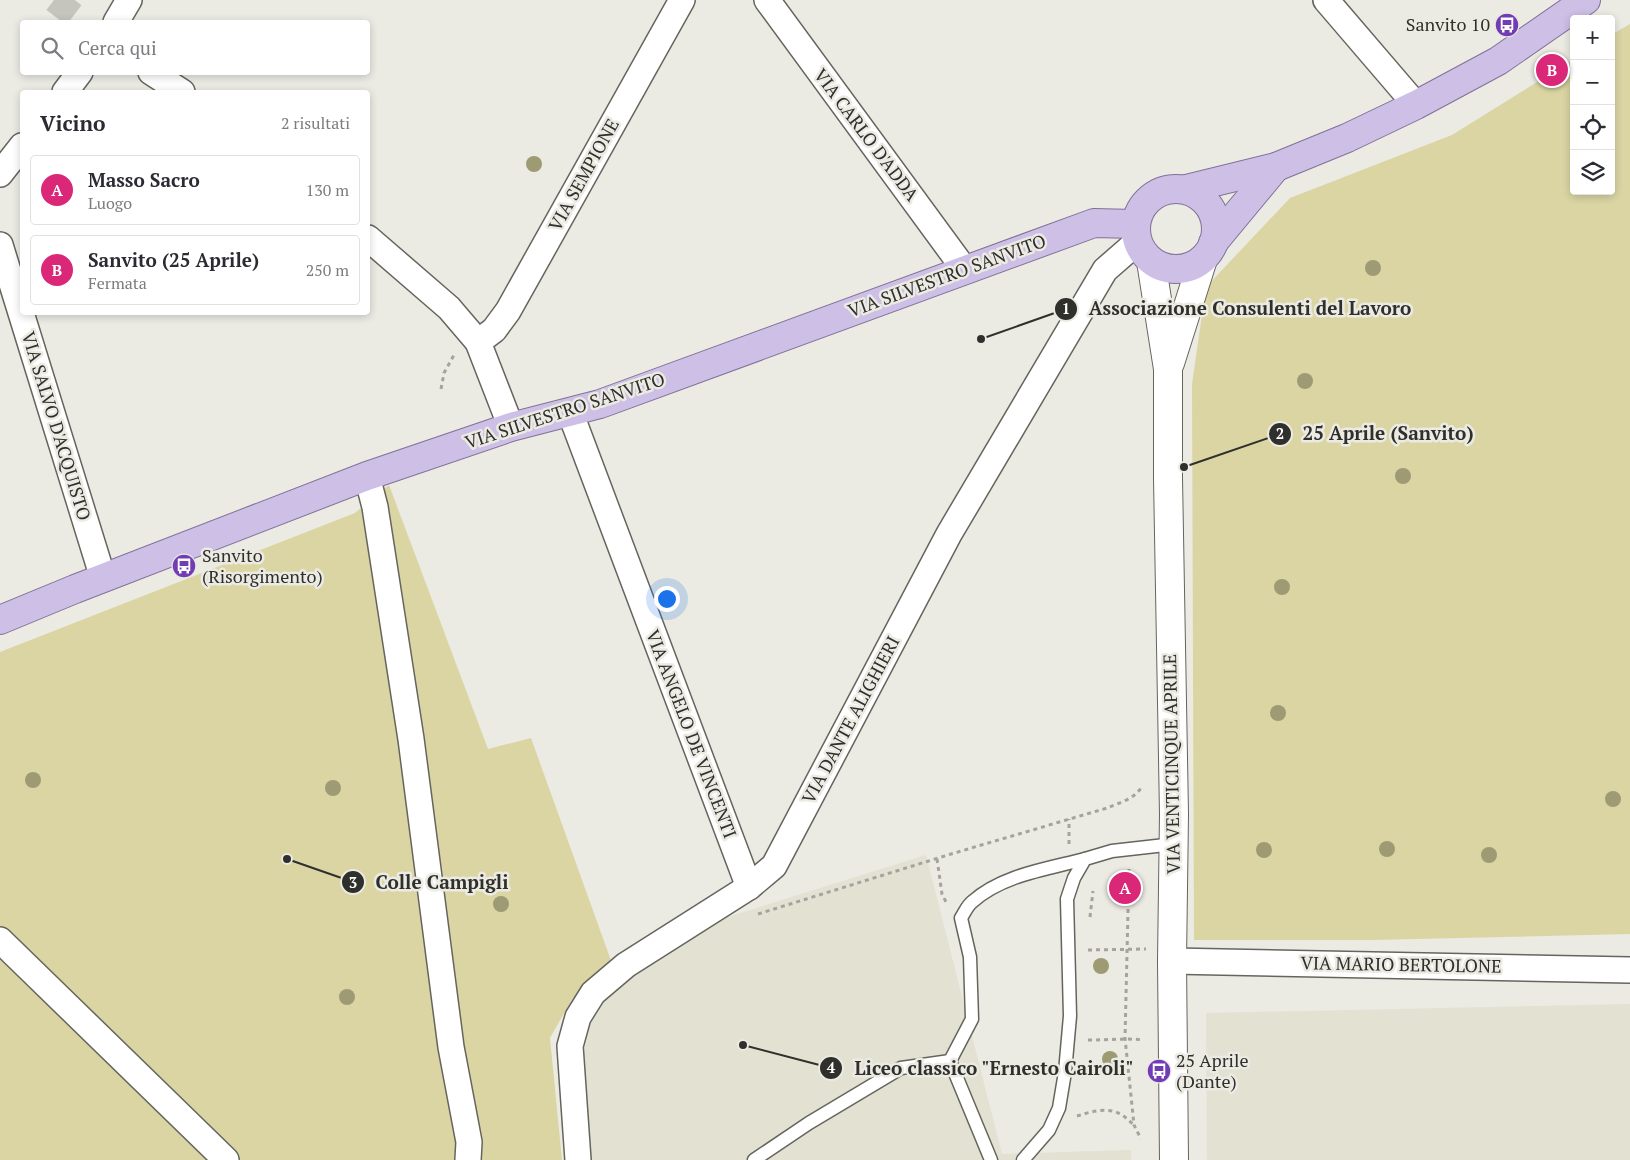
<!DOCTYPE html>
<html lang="it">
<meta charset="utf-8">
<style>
:root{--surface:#fff;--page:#f2f2f3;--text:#2b2b33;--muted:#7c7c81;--line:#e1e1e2;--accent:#db2777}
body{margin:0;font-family:"PT Serif",serif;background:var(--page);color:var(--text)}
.controls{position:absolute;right:15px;top:15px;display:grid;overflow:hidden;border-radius:5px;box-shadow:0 2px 8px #0003}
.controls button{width:45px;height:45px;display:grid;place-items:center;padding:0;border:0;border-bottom:1px solid var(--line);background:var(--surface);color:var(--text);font:25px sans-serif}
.you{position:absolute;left:666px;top:598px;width:18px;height:18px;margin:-12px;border:4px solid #fff;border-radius:50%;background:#1a73e8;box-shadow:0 0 0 8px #1a73e833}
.badge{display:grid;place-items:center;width:32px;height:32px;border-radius:50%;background:var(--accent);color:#fff;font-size:16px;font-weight:700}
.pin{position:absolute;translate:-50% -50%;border:2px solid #fff;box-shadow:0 1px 5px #0006}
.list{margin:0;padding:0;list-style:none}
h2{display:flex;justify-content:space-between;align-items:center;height:65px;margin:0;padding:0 20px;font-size:21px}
h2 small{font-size:16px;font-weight:400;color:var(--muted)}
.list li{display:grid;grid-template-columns:32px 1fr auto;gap:15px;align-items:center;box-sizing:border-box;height:70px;margin:0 10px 10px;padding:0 10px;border:1px solid var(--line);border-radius:5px}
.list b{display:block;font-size:19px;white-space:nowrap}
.list p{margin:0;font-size:16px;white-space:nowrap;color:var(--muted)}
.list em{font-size:16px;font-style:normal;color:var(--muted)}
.icon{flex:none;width:28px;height:28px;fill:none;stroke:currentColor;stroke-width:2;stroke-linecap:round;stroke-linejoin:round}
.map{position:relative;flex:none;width:1630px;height:1160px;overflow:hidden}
.search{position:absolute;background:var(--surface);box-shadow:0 2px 8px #0003;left:20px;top:20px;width:350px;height:55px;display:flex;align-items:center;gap:12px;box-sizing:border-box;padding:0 18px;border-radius:5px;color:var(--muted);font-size:19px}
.panel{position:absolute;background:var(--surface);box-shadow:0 2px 8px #0003;left:20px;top:90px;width:350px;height:225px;border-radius:5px}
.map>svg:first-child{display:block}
</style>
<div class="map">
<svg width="1630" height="1160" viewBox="0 0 1630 1160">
<rect width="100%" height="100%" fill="#ebeae3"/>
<!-- built -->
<g fill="#e2e1d2">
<path d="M 926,855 L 1002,1154 L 1131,1150 L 1131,1160 L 584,1160 L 579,1079 L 595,1000 L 699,926 Z"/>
<path d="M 1630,1004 L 1630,1160 L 1207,1160 L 1206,1013 Z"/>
</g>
<!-- green -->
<g fill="#dad5a3">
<path d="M 1630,24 L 1630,934 L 1372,940 L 1194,940 L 1192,384 L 1206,287 L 1290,198 L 1452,135 L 1574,59 L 1574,191 L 1611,191 L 1611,35 Z"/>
<path d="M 389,485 L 488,749 L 531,738 L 614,969 L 572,999 L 550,1038 L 562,1160 L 0,1160 L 0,652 L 355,513 Z"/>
</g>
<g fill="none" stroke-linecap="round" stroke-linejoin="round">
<!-- minor-tunnel -->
<path stroke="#c5c5be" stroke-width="25" stroke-dasharray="25 12" stroke-linecap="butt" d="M 54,0 L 83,22"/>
<!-- service casing -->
<g stroke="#65655e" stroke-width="15">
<g id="service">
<path d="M 754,1160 L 809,1123 L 901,1068 L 950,1061"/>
<path d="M 991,1160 L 950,1061 L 972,1019 L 970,957 L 961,918 C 965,912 967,906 972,902 C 1002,875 1047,869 1085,859"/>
<path d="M 1023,1160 L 1049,1130 L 1059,1108 L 1065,1072 L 1070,1016 L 1067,899 L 1074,878 L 1085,859 L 1112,851 L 1174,844"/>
</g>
</g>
<!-- minor casing -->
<g stroke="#65655e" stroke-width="28">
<g id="minor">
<path d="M 767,0 L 965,270"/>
<path d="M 1326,0 L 1416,105"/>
<path d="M 116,22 L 129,0"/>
<path d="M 151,72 L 182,92"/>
<path d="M 65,92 L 80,72"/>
<path d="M 0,174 L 22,146"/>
<path d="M 368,238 L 449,308 L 478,342 L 511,427"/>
<path d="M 0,245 L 103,578"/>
<path d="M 478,342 L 494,330 L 508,311 L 682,0"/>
<path d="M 570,412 L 749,887"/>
<path d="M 367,476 L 375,507 L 411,739 L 451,1047 L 469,1142 L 468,1160"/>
<path d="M 0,940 L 226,1160"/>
<path d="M 1172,961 L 1630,970"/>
<path d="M 578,1160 L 570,1046 L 578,1017 L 593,993 L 626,965 L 749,887 L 774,866 L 949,534 L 1105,270 L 1136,243"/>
</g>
</g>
<!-- tertiary casing -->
<g stroke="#65655e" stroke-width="30">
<g id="tertiary">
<path d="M 1151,261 L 1168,369 L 1168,478 L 1174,814 L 1172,961 L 1174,1160"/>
<path d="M 1170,363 L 1203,259"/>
</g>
</g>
<!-- primary casing -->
<g stroke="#807199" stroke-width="30">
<g id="primary">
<circle cx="1176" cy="229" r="40"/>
<path d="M 1186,189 L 1276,167 L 1347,138 L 1416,105 L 1498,61 L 1586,0"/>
<path d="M 1213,243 L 1276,167"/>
<path d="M 0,620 L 75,589 L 367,476 L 511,427 L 600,404 L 1094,223 L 1135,224"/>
</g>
</g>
<!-- path -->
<g stroke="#a4a39d" stroke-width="3" stroke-dasharray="4 4" stroke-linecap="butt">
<path d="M 441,389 L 444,373 L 454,355"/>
<path d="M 1069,844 L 1069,819"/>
<path d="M 937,859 L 942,894 L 947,904"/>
<path d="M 1129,869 L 1125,1038 L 1134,1125 L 1141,1139"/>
<path d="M 758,914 L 951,854 L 1107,808 C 1119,803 1134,799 1141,788"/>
<path d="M 1090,917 L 1093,891"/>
<path d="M 1088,950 L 1146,949"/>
<path d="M 1088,1040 C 1108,1040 1125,1038 1144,1040"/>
<path d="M 1077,1116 C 1090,1112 1105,1107 1118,1113 C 1124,1115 1129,1121 1134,1125"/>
</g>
<!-- service -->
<use href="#service" stroke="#fff" stroke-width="12"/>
<!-- minor -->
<use href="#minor" stroke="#fff" stroke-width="25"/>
<!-- tertiary -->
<use href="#tertiary" stroke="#fff" stroke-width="28"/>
<!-- primary -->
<use href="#primary" stroke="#cdbfe5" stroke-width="28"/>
</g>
<!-- trees -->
<g fill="#9e9a74">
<circle cx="534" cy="164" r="8"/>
<circle cx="1373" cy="268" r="8"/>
<circle cx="1305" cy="381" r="8"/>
<circle cx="1403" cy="476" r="8"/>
<circle cx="1282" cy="587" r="8"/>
<circle cx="1278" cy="713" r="8"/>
<circle cx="33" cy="780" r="8"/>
<circle cx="333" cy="788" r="8"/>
<circle cx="1613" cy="799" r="8"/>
<circle cx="1387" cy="849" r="8"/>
<circle cx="1264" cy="850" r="8"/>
<circle cx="1489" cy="855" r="8"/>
<circle cx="501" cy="904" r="8"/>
<circle cx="1101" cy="966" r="8"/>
<circle cx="347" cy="997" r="8"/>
<circle cx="1110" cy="1059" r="8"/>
</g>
<!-- icons -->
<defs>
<g id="bus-disc" transform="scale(1.25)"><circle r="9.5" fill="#723db4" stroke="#ebeae3"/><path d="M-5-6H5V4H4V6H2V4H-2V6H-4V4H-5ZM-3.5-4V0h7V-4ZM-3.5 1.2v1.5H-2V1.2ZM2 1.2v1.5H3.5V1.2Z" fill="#fff"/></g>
</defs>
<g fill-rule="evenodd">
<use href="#bus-disc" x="1507" y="25"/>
<use href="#bus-disc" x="184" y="566"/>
<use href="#bus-disc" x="1159" y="1071"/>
</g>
<g text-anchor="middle" stroke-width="5" stroke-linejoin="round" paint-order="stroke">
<!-- poi labels -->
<g font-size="18" fill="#2f2f2c" stroke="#ebeae3" text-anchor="start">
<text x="1490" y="31" text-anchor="end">Sanvito 10</text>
<text x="202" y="562">Sanvito<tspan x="202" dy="21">(Risorgimento)</tspan></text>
<text x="1176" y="1067">25 Aprile<tspan x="1176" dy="21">(Dante)</tspan></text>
</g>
<!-- street labels -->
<g font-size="18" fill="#2f2f2c" stroke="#ebeae3">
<text transform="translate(866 135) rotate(53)" y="6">VIA CARLO D'ADDA</text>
<text transform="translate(584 175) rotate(-61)" y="6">VIA SEMPIONE</text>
<text transform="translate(947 276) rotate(-20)" y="6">VIA SILVESTRO SANVITO</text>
<text transform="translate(565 411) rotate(-18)" y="6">VIA SILVESTRO SANVITO</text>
<text transform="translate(56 426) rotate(73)" y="6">VIA SALVO D'ACQUISTO</text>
<text transform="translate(851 720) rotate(-62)" y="6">VIA DANTE ALIGHIERI</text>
<text transform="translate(691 734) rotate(69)" y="6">VIA ANGELO DE VINCENTI</text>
<text transform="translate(1172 764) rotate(-91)" y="6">VIA VENTICINQUE APRILE</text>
<text transform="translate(1401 965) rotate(1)" y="6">VIA MARIO BERTOLONE</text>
</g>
</g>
<!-- callouts -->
<path fill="none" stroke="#2f2f2c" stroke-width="2" d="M981 339L1066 309M1184 467L1280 434M287 859L353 882M743 1045L831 1068"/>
<g fill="#2f2f2c" stroke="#ebeae3" stroke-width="2">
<circle cx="981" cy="339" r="5"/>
<circle cx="1184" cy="467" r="5"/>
<circle cx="287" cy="859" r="5"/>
<circle cx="743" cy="1045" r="5"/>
<circle cx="1066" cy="309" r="12"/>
<circle cx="1280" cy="434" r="12"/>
<circle cx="353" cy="882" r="12"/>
<circle cx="831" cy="1068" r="12"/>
</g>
<g font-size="15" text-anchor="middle" font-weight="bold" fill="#fff">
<text x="1066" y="314">1</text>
<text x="1280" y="439">2</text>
<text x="353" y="888">3</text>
<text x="831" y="1073">4</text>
</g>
<g font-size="19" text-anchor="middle" font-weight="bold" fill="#2f2f2c" stroke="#ebeae3" stroke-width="5" stroke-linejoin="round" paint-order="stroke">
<text x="1250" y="315">Associazione Consulenti del Lavoro</text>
<text x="1388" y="440">25 Aprile (Sanvito)</text>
<text x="442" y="889">Colle Campigli</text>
<text x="994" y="1075">Liceo classico "Ernesto Cairoli"</text>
</g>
</svg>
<div class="controls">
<button>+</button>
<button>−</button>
<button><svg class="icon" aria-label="locate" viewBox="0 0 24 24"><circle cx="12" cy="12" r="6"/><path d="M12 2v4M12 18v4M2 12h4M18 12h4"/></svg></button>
<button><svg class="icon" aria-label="layers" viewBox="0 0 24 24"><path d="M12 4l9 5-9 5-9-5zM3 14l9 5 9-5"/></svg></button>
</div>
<div class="you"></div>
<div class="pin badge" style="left:1125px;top:888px">A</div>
<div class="pin badge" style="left:1552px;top:70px">B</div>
<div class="search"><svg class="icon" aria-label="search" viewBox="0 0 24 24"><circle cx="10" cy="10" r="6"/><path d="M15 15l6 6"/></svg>Cerca qui</div>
<section class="panel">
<h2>Vicino<small>2 risultati</small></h2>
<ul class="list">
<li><span class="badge">A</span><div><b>Masso Sacro</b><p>Luogo</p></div><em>130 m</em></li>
<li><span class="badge">B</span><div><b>Sanvito (25 Aprile)</b><p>Fermata</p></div><em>250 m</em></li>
</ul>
</section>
</div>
